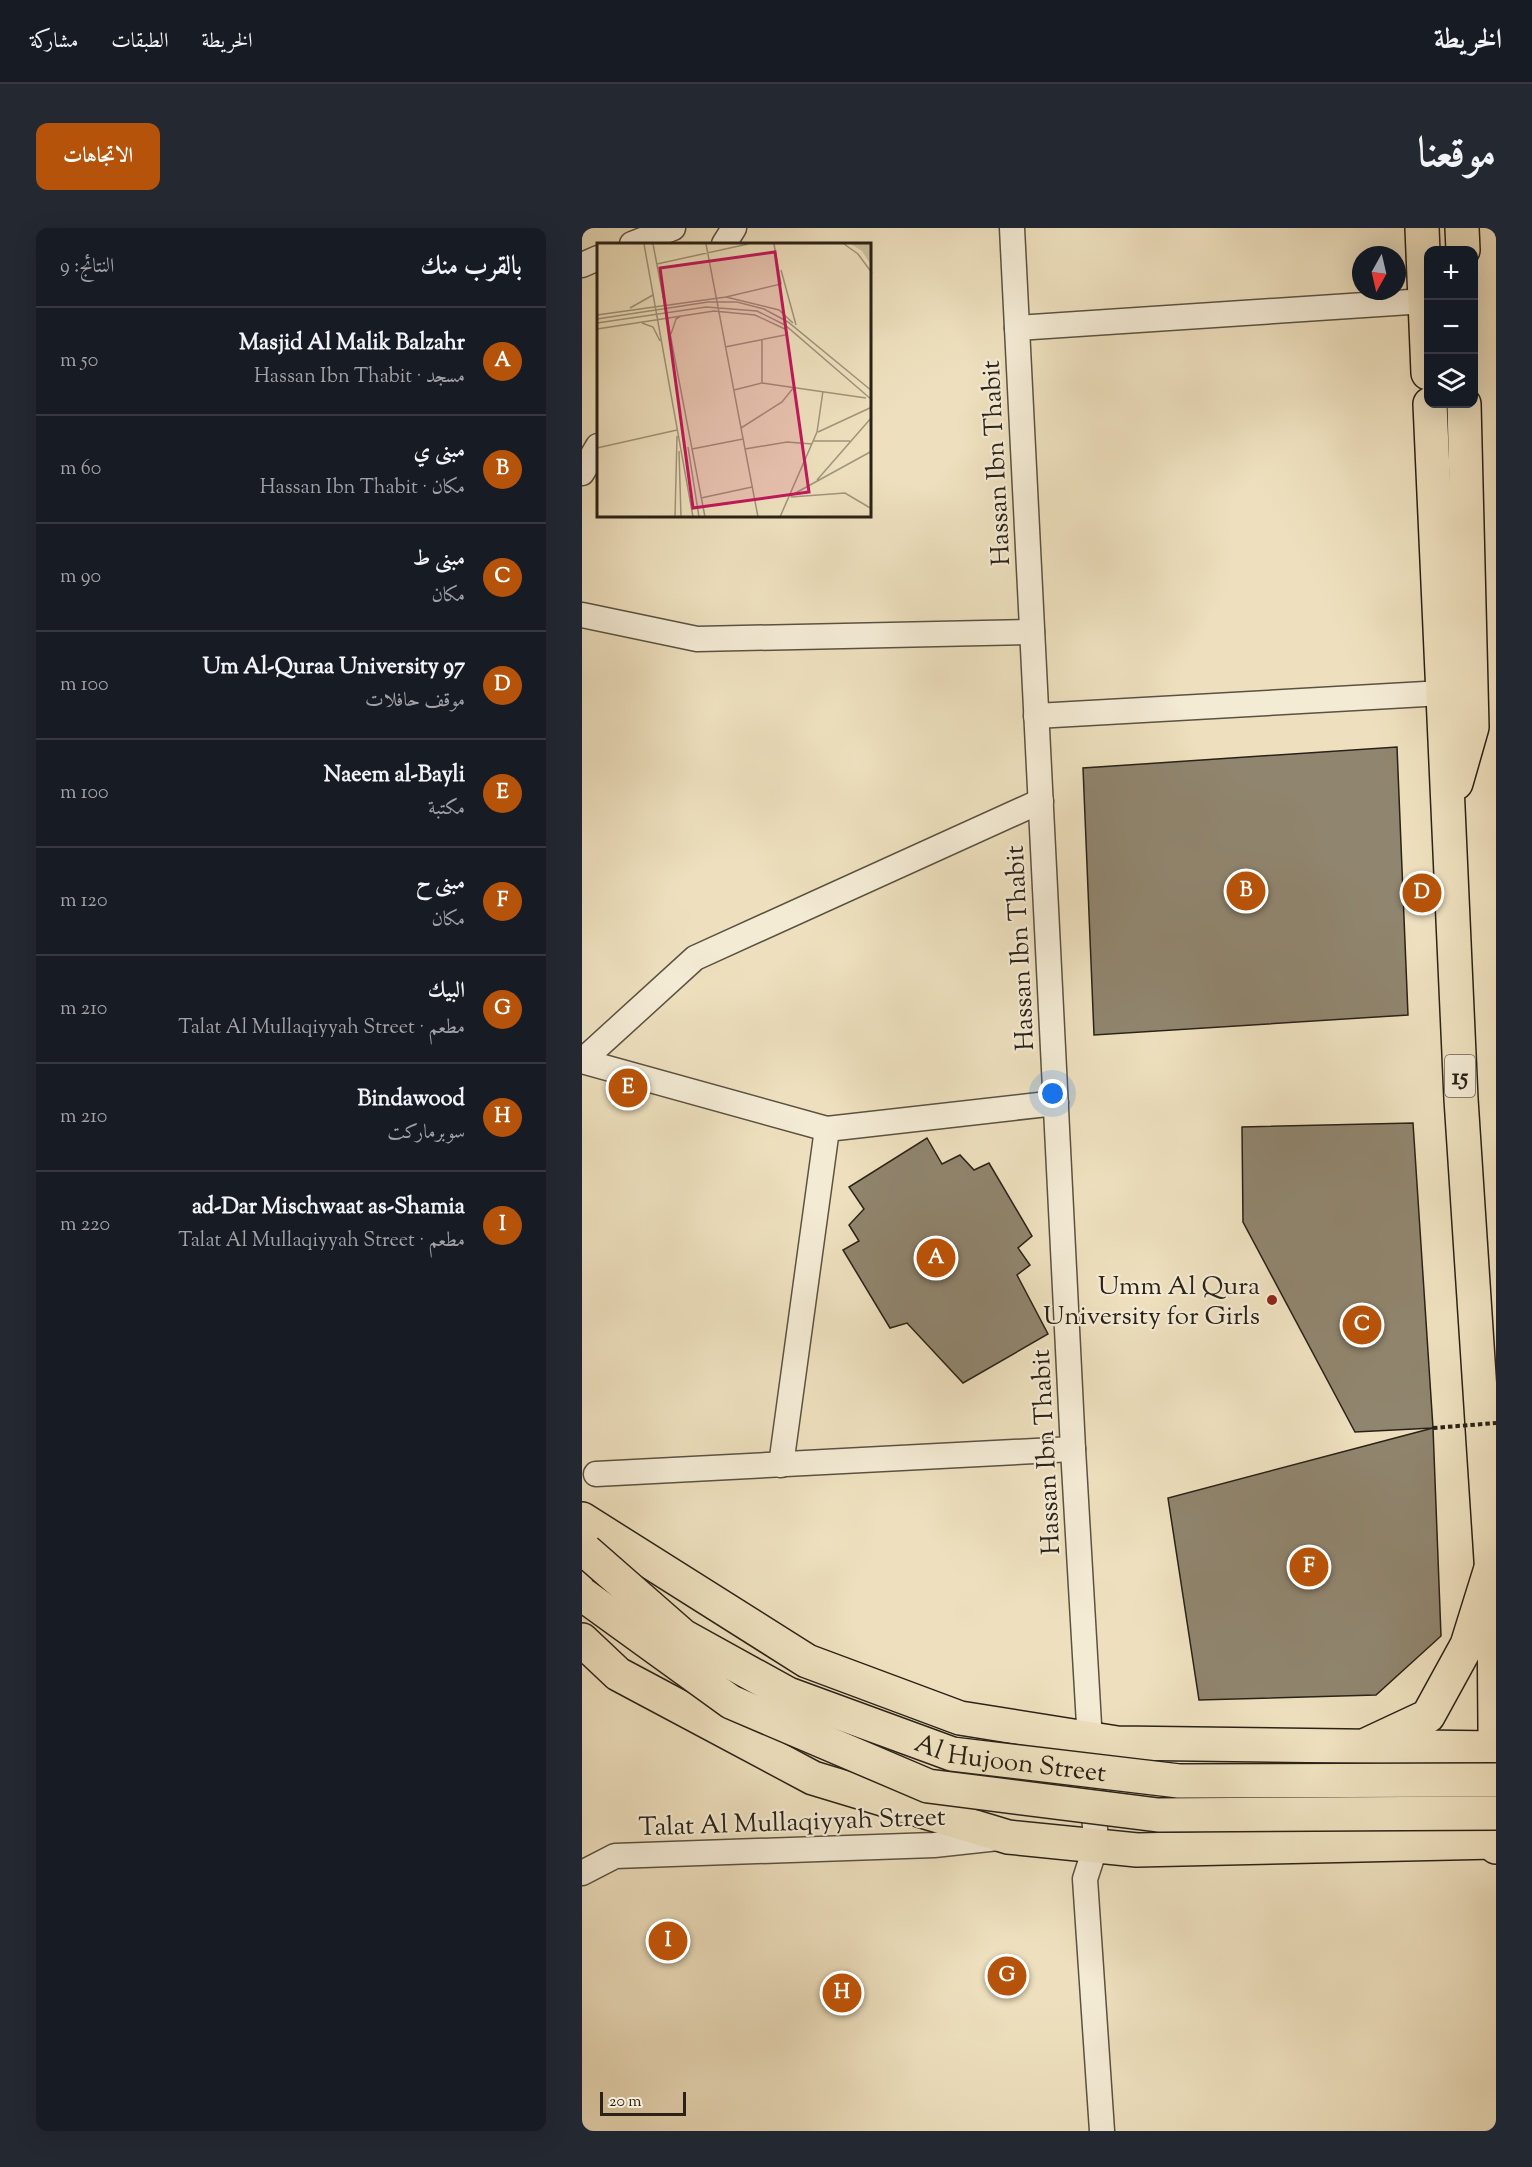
<!DOCTYPE html>
<html lang="ar">
<meta charset="utf-8">
<style>
:root{--surface:#171b24;--page:#242831;--text:#f1f3f6;--muted:#9ea1a6;--line:#363941;--accent:#b45309}
body{margin:0;font-family:"Sorts Mill Goudy",Amiri,serif;background:var(--page);color:var(--text);direction:rtl}
.controls{position:absolute;right:18px;top:18px;display:grid;overflow:hidden;border-radius:12px;box-shadow:0 6px 24px #0002}
.controls button{width:54px;height:54px;display:grid;place-items:center;padding:0;border:0;border-bottom:2px solid var(--line);background:var(--surface);color:var(--text);font:30px sans-serif}
.compass{position:absolute;left:770px;top:18px;width:54px;height:54px;border-radius:50%;background:var(--surface);box-shadow:0 6px 24px #0002;rotate:188deg}
.scale{position:absolute;left:18px;bottom:15px;width:86px;box-sizing:border-box;padding-left:6px;border:3px solid #2a2218;border-top:0;font-size:16px;line-height:21px;white-space:nowrap;color:#2a2218;-webkit-text-stroke:4px #f4ebd5;paint-order:stroke}
.you{position:absolute;left:471px;top:866px;width:21px;height:21px;margin:-15px;border:4px solid #fff;border-radius:50%;background:#1a73e8;box-shadow:0 0 0 9px #1a73e833}
.badge{display:grid;place-items:center;width:39px;height:39px;border-radius:50%;background:var(--accent);color:#fff;font-size:20px;font-weight:700}
.pin{position:absolute;translate:-50% -50%;border:3px solid #fff;box-shadow:0 2px 6px #0006}
.list{margin:0;padding:0;list-style:none}
h2{display:flex;justify-content:space-between;align-items:center;height:78px;margin:0;padding:0 24px;font-size:26px}
h2 small{font-size:20px;font-weight:400;color:var(--muted)}
.list li{display:grid;grid-template-columns:39px 1fr auto;gap:18px;align-items:center;box-sizing:border-box;height:108px;padding:0 24px;border-top:2px solid var(--line)}
.list b{display:block;font-size:22px;white-space:nowrap}
.list p{margin:0;font-size:20px;white-space:nowrap;color:var(--muted)}
.list em{font-size:20px;font-style:normal;color:var(--muted)}
.icon{flex:none;width:33px;height:33px;fill:none;stroke:currentColor;stroke-width:2;stroke-linecap:round;stroke-linejoin:round}
.map{position:relative;flex:none;width:914px;height:1903px;overflow:hidden;direction:ltr;border-radius:12px}
header{display:flex;align-items:center;gap:36px;box-sizing:border-box;height:84px;padding:0 30px;background:var(--surface);border-bottom:2px solid var(--line)}
header strong{font-size:28px}
nav{display:flex;gap:33px;margin-inline-start:auto;font-size:21px}
.intro{display:flex;align-items:center;justify-content:space-between;box-sizing:border-box;height:144px;padding:0 36px}
h1{margin:0;font-size:42px}
.button{padding:15px 27px;border-radius:12px;background:var(--accent);color:#fff;font-size:21px;font-weight:700}
main{display:flex;gap:36px;padding:0 36px}
aside{flex:1;background:var(--surface);border-radius:12px;box-shadow:0 6px 24px #0002}
.map>svg:first-child{display:block}
</style>
<header>
<strong>الخريطة</strong>
<nav><a>الخريطة</a><a>الطبقات</a><a>مشاركة</a></nav>
</header>
<div class="intro"><h1>موقعنا</h1><a class="button">الاتجاهات</a></div>
<main>
<div class="map">
<svg width="914" height="1903" viewBox="0 0 914 1903">
<rect width="100%" height="100%" fill="#eee0be"/>
<filter id="stains"><feTurbulence type="fractalNoise" baseFrequency=".00333" numOctaves="4"/><feColorMatrix values="0 0 0 0 .2 0 0 0 0 .09 0 0 0 0 .02 0 0 0 .5 -.17"/></filter>
<radialGradient id="worn" r=".72"><stop offset=".6" stop-color="#630" stop-opacity="0"/><stop offset="1" stop-color="#630" stop-opacity=".3"/></radialGradient>
<!-- building -->
<g fill="#90856e" stroke="#2a2218" stroke-width="1.5">
<path d="M 815,519 L 826,787 L 512,807 L 501,540 Z"/>
<path d="M 831,895 L 851,1200 L 773,1204 L 661,994 L 660,899 Z"/>
<path d="M 345,910 L 360,936 L 378,927 L 392,942 L 407,935 L 450,1008 L 436,1020 L 448,1037 L 435,1047 L 466,1106 L 381,1155 L 325,1095 L 308,1100 L 261,1022 L 277,1013 L 267,997 L 282,981 L 267,959 Z"/>
<path d="M 851,1200 L 859,1408 L 794,1467 L 617,1472 L 586,1270 Z"/>
</g>
<g fill="none" stroke-linecap="round" stroke-linejoin="round">
<!-- street casing -->
<g stroke="#5b5242" stroke-width="27">
<g id="street">
<path d="M 430,0 L 491,1221 L 514,1617 L 503,1651 L 520,1903"/>
<path d="M 50,16 L 91,0"/>
<path d="M 142,16 L 152,0"/>
<path d="M 0,37 L 16,30"/>
<path d="M 435,100 L 843,73"/>
<path d="M 0,245 L 16,218"/>
<path d="M 0,387 L 115,411 L 450,404"/>
<path d="M 454,488 L 861,465"/>
<path d="M 0,833 L 113,730 L 459,573"/>
<path d="M 0,833 L 245,901"/>
<path d="M 199,1237 L 245,901 L 474,875"/>
<path d="M 14,1246 L 491,1221"/>
<path d="M 0,1645 L 33,1628 L 352,1617 L 416,1610"/>
</g>
</g>
<!-- primary casing -->
<g stroke="#2a2218" stroke-width="36">
<g id="primary">
<path d="M 0,1291 L 225,1433 L 378,1490 L 535,1515 L 914,1520"/>
<path d="M 0,1412 L 36,1446 L 231,1550 L 426,1609 L 555,1622 L 914,1614"/>
<path d="M 786,1516 L 846,1488 L 885,1417 L 909,1340"/>
</g>
</g>
<!-- highway casing -->
<g stroke="#2a2218" stroke-width="36">
<g id="highway">
<path d="M 840,0 L 846,145"/>
<path d="M 880,0 L 881,22"/>
<path d="M 848,176 L 879,871 L 912,1378 L 914,1619"/>
<path d="M 874,555 L 890,499 L 882,176"/>
</g>
</g>
<!-- street -->
<use href="#street" stroke="#f4ebd5" stroke-width="24"/>
<!-- primary -->
<use href="#primary" stroke="#eee0be" stroke-width="33"/>
<!-- highway -->
<use href="#highway" stroke="#eee0be" stroke-width="33"/>
<!-- primary-bridge casing -->
<g stroke="#2a2218" stroke-width="36" stroke-linecap="butt">
<g id="primary-bridge">
<path id="s1" d="M 4,1323 L 101,1408 L 206,1466 L 370,1526 L 597,1553 L 914,1552"/>
<path d="M 0,1366 L 149,1474 L 346,1558 L 576,1587 L 914,1585"/>
</g>
</g>
<!-- path-bridge -->
<path stroke="#2a2218" stroke-width="4" stroke-dasharray="4.5 3" stroke-linecap="butt" d="M 851,1200 L 914,1195"/>
<!-- primary-bridge -->
<use href="#primary-bridge" stroke="#eee0be" stroke-width="33"/>
</g>
<!-- markers -->
<circle fill="#8f2418" stroke="#f4ebd5" stroke-width="2" cx="690" cy="1072" r="6"/>
<g text-anchor="middle" stroke-width="4.5" stroke-linejoin="round" paint-order="stroke">
<!-- shield labels -->
<rect fill="#f4ebd5" stroke="#675e51" stroke-width="1.5" x="863" y="827" width="30" height="42" rx="4.5"/>
<g font-size="24" font-weight="bold" fill="#2a2218">
<text x="878" y="856">15</text>
</g>
<!-- street labels -->
<g font-size="26" fill="#2a2218" stroke="#f4ebd5">
<text transform="translate(413 235) rotate(-93)" y="9">Hassan Ibn Thabit</text>
<text transform="translate(437 720) rotate(-93)" y="9">Hassan Ibn Thabit</text>
<text transform="translate(463 1224) rotate(-93)" y="9">Hassan Ibn Thabit</text>
<text dy="9" stroke="none"><textPath href="#s1" startOffset="482">Al Hujoon Street</textPath></text>
<text transform="translate(210 1593) rotate(-2)" y="9">Talat Al Mullaqiyyah Street</text>
</g>
<!-- poi labels -->
<g font-size="26" fill="#2a2218" stroke="#f4ebd5" text-anchor="end">
<text x="678" y="1066">Umm Al Qura<tspan x="678" dy="30">University for Girls</tspan></text>
</g>
</g>
<!-- overview -->
<g transform="translate(15 15)">
<rect width="274" height="274" fill="#eee0be"/>
<path d="M 254,1 L 273,1 L 274,22 L 265,8 Z" fill="#cdc0a2"/>
<path fill="none" stroke="#a0947c" stroke-width="1.5" d="M 47,1 L 96,274M 56,1 L 108,274M 109,1 L 161,274M 247,1 L 261,11 L 275,30M 60,21 L 151,1M 184,27 L 199,82M 129,54 L 184,41 L 177,1M 33,65 L 56,52M 0,72 L 129,54 L 182,67 L 196,80M 0,76 L 111,59 L 140,59 L 167,66 L 191,79 L 275,148M 0,80 L 109,64 L 160,68 L 188,82 L 275,157M 45,80 L 56,84 L 63,98M 0,86 L 117,68 L 158,72 L 190,87M 74,91 L 79,76 L 84,73M 128,104 L 188,92M 165,140 L 269,155M 137,147 L 165,140 L 165,97M 144,185 L 185,159 L 197,144M 221,189 L 275,164M 216,198 L 253,198M 91,204 L 102,274M 0,205 L 80,187M 95,206 L 146,196M 148,206 L 190,199 L 215,201M 82,208 L 84,274M 220,237 L 275,174M 193,253 L 275,208M 194,254 L 248,250 L 275,266M 104,255 L 155,244M 78,274 L 80,193M 183,274 L 220,189 L 226,148"/>
<path fill="#c2185b" fill-opacity="0.15" stroke="#c2185b" stroke-width="3" d="M 178,9 L 212,249 L 96,265 L 63,25 Z"/>
<rect width="274" height="274" fill="none" stroke="#2a2218" stroke-width="3"/>
</g>
<rect width="100%" height="100%" filter="url(#stains)"/>
<rect width="100%" height="100%" fill="url(#worn)"/>
</svg>
<div class="controls">
<button>+</button>
<button>−</button>
<button><svg class="icon" aria-label="layers" viewBox="0 0 24 24"><path d="M12 4l9 5-9 5-9-5zM3 14l9 5 9-5"/></svg></button>
</div>
<svg class="compass" viewBox="-18 -18 36 36"><path d="M0-13l5 13h-10z" fill="#e53935"/><path d="M0 13l5-13h-10z" fill="#9ea1a6"/></svg>
<div class="scale">20 m</div>
<div class="you"></div>
<div class="pin badge" style="left:354px;top:1030px">A</div>
<div class="pin badge" style="left:664px;top:663px">B</div>
<div class="pin badge" style="left:780px;top:1097px">C</div>
<div class="pin badge" style="left:840px;top:665px">D</div>
<div class="pin badge" style="left:46px;top:860px">E</div>
<div class="pin badge" style="left:727px;top:1339px">F</div>
<div class="pin badge" style="left:425px;top:1748px">G</div>
<div class="pin badge" style="left:260px;top:1765px">H</div>
<div class="pin badge" style="left:86px;top:1713px">I</div>
</div>
<aside>
<h2>بالقرب منك<small>النتائج: 9</small></h2>
<ul class="list">
<li><span class="badge">A</span><div><b>Masjid Al Malik Balzahr</b><p>مسجد · Hassan Ibn Thabit</p></div><em>50 m</em></li>
<li><span class="badge">B</span><div><b>مبنى ي</b><p>مكان · Hassan Ibn Thabit</p></div><em>60 m</em></li>
<li><span class="badge">C</span><div><b>مبنى ط</b><p>مكان</p></div><em>90 m</em></li>
<li><span class="badge">D</span><div><b>Um Al-Quraa University 97</b><p>موقف حافلات</p></div><em>100 m</em></li>
<li><span class="badge">E</span><div><b>Naeem al-Bayli</b><p>مكتبة</p></div><em>100 m</em></li>
<li><span class="badge">F</span><div><b>مبنى ح</b><p>مكان</p></div><em>120 m</em></li>
<li><span class="badge">G</span><div><b>البيك</b><p>مطعم · Talat Al Mullaqiyyah Street</p></div><em>210 m</em></li>
<li><span class="badge">H</span><div><b>Bindawood</b><p>سوبرماركت</p></div><em>210 m</em></li>
<li><span class="badge">I</span><div><b>ad-Dar Mischwaat as-Shamia</b><p>مطعم · Talat Al Mullaqiyyah Street</p></div><em>220 m</em></li>
</ul>
</aside>
</main>
